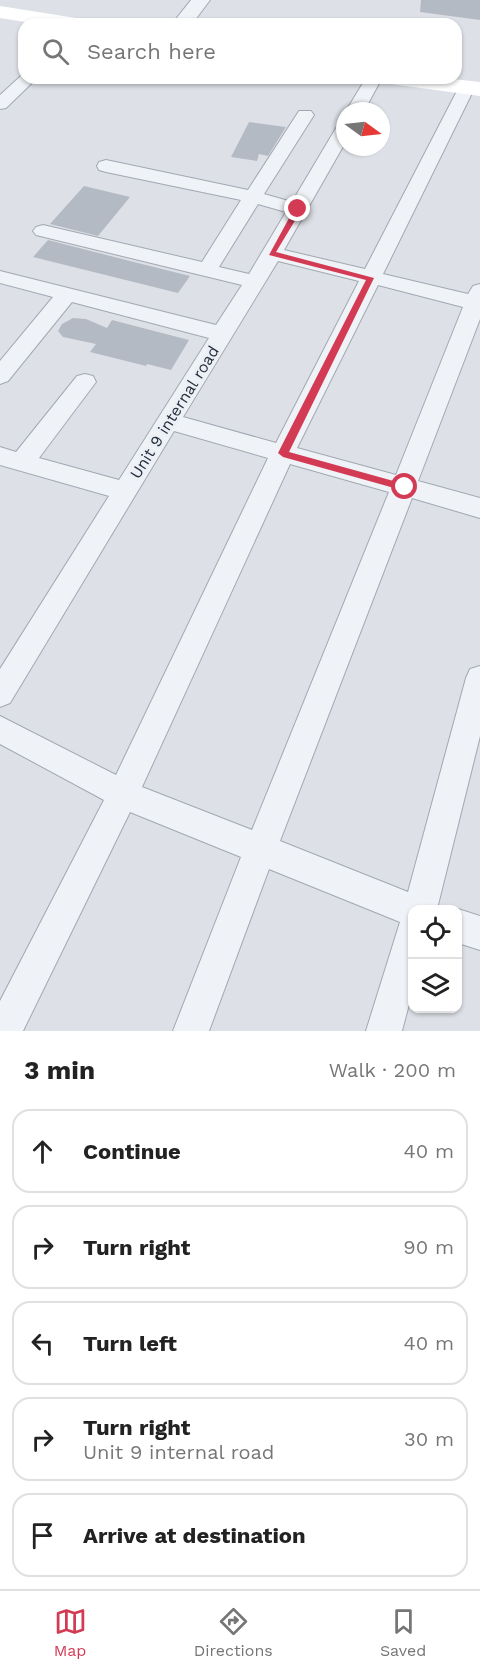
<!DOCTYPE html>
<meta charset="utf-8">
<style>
:root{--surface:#fff;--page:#f2f2f2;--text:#222;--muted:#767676;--line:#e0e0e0;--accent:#d33b55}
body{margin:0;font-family:"Work Sans",sans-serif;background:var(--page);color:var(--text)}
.controls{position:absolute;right:18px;bottom:18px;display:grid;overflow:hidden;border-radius:12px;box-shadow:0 2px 4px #0004}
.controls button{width:54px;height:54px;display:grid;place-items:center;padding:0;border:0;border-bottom:2px solid var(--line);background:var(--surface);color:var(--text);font:30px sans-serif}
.compass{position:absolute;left:336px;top:102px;width:54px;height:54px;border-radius:50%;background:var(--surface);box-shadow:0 2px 4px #0004;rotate:105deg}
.stop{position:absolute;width:18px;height:18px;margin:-14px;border:4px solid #d33b55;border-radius:50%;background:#fff}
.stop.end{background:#d33b55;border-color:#fff;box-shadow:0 2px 6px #0008}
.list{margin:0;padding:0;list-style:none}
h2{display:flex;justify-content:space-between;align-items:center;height:78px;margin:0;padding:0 24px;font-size:26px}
h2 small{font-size:20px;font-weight:400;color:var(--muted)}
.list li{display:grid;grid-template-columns:39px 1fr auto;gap:18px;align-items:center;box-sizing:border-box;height:84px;margin:0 12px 12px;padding:0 12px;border:2px solid var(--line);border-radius:18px}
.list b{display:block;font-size:22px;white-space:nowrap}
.list p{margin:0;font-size:20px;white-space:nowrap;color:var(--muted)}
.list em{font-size:20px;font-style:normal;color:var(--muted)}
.icon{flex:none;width:33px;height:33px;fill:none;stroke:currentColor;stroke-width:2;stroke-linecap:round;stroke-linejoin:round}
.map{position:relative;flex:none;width:480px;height:1031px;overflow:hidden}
.search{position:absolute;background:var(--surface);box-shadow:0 2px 4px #0004;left:18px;right:18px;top:18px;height:66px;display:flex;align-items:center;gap:15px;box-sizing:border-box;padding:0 21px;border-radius:18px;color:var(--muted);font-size:22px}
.sheet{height:558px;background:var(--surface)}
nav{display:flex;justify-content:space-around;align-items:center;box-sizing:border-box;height:84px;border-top:2px solid var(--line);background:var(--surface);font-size:16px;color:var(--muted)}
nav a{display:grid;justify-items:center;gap:3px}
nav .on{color:var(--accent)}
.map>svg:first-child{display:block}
</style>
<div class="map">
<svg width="480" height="1031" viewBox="0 0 480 1031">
<rect width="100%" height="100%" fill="#dde1e7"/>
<!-- building -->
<g fill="#b4bac4">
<path d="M 421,0 L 480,0 L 480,20 L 420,12 Z"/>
<path d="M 249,122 L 286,127 L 268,156 L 259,154 L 257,161 L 231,157 Z"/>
<path d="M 84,186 L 130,197 L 98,236 L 50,224 Z"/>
<path d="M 48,240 L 130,261 L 190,276 L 178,293 L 33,257 Z"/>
<path d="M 73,318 L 86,319 L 107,328 L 112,320 L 189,340 L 171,370 L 147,364 L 146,366 L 90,352 L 96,344 L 63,337 L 58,331 L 62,324 Z"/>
</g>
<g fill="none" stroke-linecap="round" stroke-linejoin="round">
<!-- minor casing -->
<g stroke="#a2a8b1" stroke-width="2">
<g id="minor">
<path d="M 23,74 L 24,78 L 37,78 L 6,108 L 0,109 L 0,95 Z"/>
<path d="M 366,78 L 382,78 L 364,111 L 346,111 Z"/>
<path d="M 467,82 L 475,87 L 383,274 L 468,294 L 473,286 L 480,284 L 480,319 L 418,481 L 480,498 L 480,518 L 412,498 L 280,841 L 408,892 L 466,678 L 470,669 L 480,666 L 480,736 L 437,909 L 412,909 L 412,993 L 402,1031 L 366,1031 L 400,922 L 269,869 L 209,1031 L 173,1031 L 241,857 L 130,812 L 23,1031 L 0,1031 L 0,1001 L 104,800 L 0,744 L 0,716 L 116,775 L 268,458 L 174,431 L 10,703 L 0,707 L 0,669 L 109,496 L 0,465 L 0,447 L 16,452 L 77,376 L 85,374 L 93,376 L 96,382 L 39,458 L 119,480 L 209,338 L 72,302 L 8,381 L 0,384 L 0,361 L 53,297 L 0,283 L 0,271 L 216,325 L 242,285 L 36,235 L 33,231 L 36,227 L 43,225 L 202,262 L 241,200 L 106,172 L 99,170 L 97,166 L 99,162 L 106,160 L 248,190 L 299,111 L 311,111 L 314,115 L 264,194 L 292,202 L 336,128 L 339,124 L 345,123 L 345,143 L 284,250 L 365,269 L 459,87 ZM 258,204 L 286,212 L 249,274 L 219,267 ZM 278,261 L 359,281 L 276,443 L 183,417 ZM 378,285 L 463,307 L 396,475 L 297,448 ZM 290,464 L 389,492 L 252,830 L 142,787 Z"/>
<path d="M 457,909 L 458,909 L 480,916 L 480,950 L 458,943 Z"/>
</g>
</g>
<!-- tertiary casing -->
<g stroke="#a2a8b1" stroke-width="2">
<path id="tertiary" d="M 191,0 L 210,0 L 192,24 L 172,24 Z"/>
</g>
<!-- minor -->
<use href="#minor" fill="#eff2f6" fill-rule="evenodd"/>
<!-- tertiary -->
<use href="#tertiary" fill="#eff2f6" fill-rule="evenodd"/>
<!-- secondary -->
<g fill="#fff" fill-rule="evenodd">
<path d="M 0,6 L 76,18 L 83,20 L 86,24 L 38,24 L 0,18 Z"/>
<path d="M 380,78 L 444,78 L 480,82 L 480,96 L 391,84 L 383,83 Z"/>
</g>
</g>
<!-- route -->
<path fill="#d33b55" d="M 298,206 L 302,209 L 276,252 L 374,278 L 289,452 L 408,485 L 408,490 L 405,491 L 283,457 L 278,453 L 366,280 L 269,255 L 294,209 Z"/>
<g text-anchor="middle" stroke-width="6" stroke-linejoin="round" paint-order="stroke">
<!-- street labels -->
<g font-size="16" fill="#262f3e" stroke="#ecf0f5">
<text transform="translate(174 412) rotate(-58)" y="6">Unit 9 internal road</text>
</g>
</g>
</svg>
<div class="controls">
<button><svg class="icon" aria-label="locate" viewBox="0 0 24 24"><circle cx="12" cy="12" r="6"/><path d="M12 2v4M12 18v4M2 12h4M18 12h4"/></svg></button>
<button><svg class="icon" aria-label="layers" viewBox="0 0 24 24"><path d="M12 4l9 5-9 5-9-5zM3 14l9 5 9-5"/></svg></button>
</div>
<svg class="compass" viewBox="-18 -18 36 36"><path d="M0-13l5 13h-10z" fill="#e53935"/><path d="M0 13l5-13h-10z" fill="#767676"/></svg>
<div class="stop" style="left:405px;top:487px"></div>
<div class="stop end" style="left:298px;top:209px"></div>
<div class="search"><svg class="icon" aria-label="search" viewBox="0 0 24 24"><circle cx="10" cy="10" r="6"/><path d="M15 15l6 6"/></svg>Search here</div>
</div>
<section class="sheet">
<h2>3 min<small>Walk · 200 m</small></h2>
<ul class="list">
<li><svg class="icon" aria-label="ahead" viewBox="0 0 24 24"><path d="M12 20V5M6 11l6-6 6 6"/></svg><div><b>Continue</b></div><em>40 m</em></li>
<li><svg class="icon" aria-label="right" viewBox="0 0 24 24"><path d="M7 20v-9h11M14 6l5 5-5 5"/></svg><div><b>Turn right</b></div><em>90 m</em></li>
<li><svg class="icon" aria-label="left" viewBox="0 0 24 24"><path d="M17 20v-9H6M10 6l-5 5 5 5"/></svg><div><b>Turn left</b></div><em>40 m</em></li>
<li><svg class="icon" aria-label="right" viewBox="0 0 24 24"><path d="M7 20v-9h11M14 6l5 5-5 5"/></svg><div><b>Turn right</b><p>Unit 9 internal road</p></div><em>30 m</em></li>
<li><svg class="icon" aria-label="arrive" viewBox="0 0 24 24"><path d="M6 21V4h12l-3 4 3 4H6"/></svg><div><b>Arrive at destination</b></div></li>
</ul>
</section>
<nav>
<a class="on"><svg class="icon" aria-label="map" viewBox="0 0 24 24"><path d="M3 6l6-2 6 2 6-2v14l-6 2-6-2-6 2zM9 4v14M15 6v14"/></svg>Map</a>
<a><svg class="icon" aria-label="directions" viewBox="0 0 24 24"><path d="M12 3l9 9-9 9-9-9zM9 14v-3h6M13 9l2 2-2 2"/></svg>Directions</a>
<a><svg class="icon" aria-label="saved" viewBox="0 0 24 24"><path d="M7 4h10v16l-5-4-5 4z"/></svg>Saved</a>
</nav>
